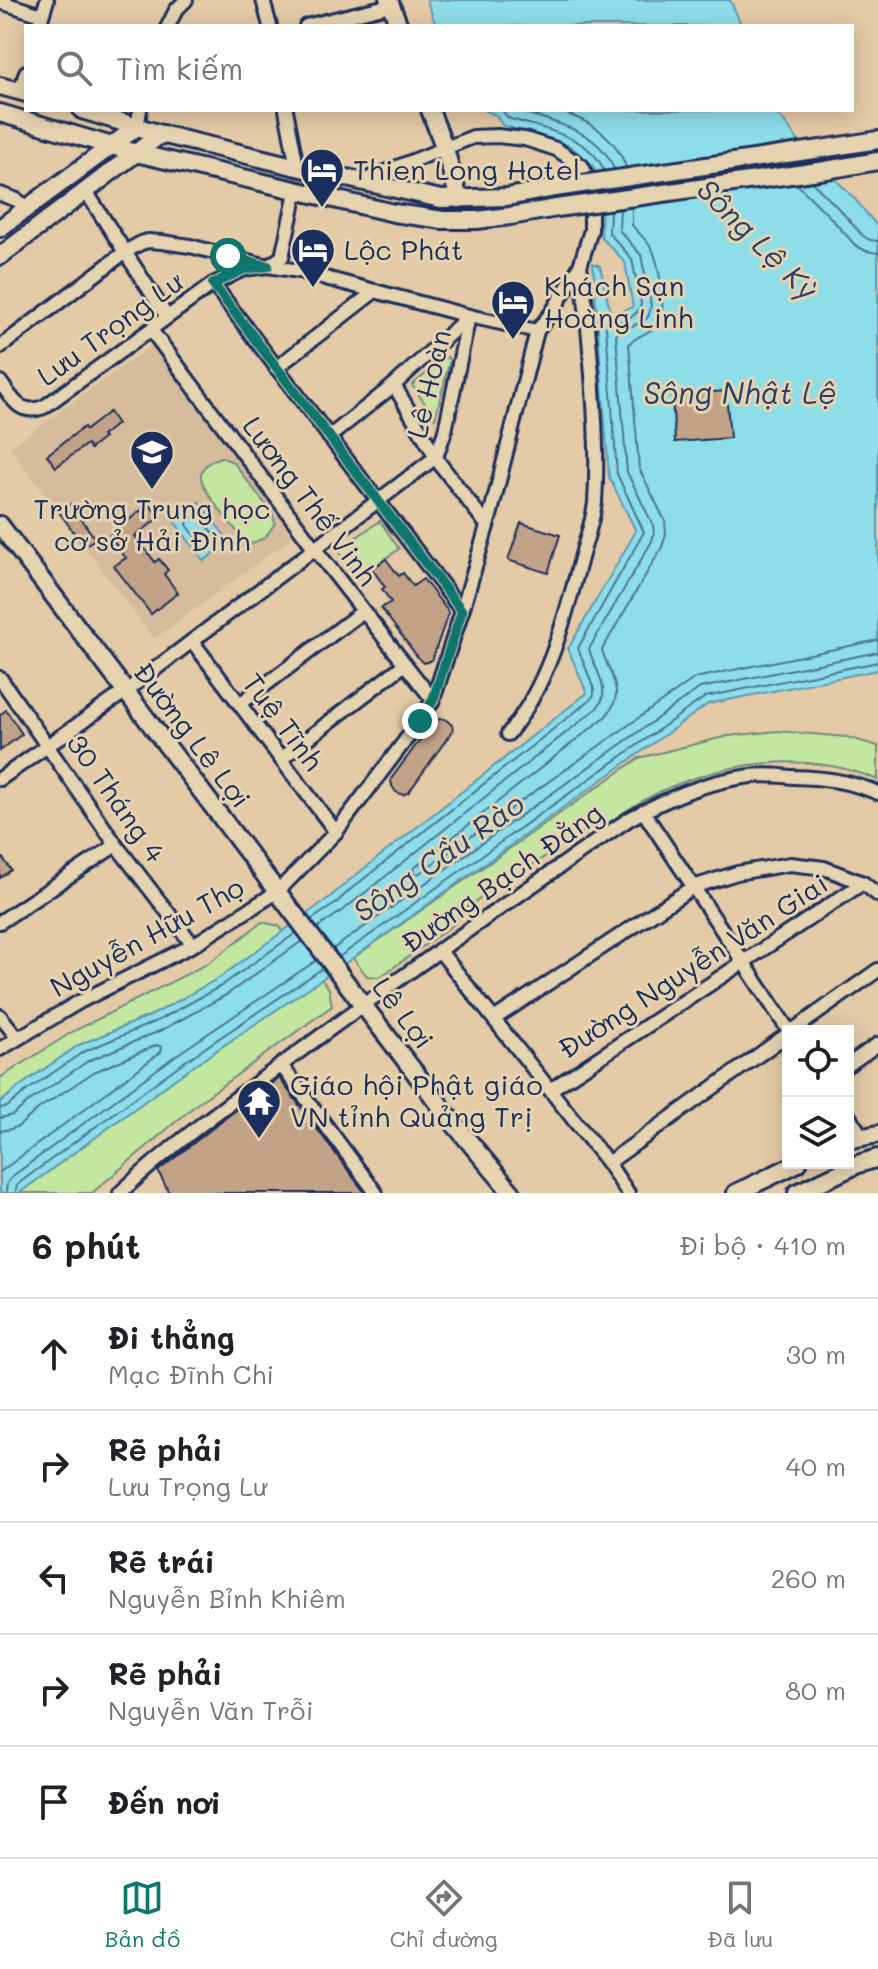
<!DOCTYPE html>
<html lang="vi">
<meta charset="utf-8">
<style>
:root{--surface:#fff;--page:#f2f2f2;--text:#202124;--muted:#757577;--line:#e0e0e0;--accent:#0f766e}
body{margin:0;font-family:Mali,sans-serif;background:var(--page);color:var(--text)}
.controls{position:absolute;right:24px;bottom:24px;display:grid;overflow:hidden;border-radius:0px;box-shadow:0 4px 20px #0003}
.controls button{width:72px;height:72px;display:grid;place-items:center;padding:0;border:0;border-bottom:2px solid var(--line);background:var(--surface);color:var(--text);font:40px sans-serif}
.stop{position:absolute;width:24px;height:24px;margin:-18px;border:6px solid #0f766e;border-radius:50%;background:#fff}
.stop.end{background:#0f766e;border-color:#fff;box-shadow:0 2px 8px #0008}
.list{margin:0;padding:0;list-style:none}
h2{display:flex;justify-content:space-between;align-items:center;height:104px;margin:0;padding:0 32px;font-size:34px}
h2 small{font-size:26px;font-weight:400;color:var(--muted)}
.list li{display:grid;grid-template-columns:52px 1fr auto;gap:24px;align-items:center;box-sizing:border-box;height:112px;padding:0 32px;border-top:2px solid var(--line)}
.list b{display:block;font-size:30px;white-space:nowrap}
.list p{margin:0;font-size:26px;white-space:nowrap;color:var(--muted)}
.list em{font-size:26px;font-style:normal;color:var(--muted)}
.icon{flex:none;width:44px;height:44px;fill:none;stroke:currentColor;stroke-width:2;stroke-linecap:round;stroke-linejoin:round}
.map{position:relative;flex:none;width:878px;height:1193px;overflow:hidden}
.search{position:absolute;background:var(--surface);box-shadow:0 4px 20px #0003;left:24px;right:24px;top:24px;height:88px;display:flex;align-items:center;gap:20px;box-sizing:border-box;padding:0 28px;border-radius:0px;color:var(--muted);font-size:30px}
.sheet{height:664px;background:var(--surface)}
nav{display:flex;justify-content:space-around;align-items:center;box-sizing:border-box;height:112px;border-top:2px solid var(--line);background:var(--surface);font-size:22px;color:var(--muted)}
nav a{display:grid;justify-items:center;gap:4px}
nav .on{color:var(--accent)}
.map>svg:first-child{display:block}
</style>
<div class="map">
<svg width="878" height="1193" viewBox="0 0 878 1193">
<rect width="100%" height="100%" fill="#e4caa6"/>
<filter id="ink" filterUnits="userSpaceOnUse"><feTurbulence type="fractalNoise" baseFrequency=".0125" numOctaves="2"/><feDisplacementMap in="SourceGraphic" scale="16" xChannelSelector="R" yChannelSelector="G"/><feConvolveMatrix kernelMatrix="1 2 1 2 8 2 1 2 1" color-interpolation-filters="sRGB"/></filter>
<g filter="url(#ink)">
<!-- built -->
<path fill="#d6bb9c" d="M 151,346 L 295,535 L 154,639 L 10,448 Z"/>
<!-- green -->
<g fill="#c3e6a0" stroke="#6f8a7f" stroke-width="2">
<path d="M 447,357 L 450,360 L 435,418 L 412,385 Z"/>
<path d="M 221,457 L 233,462 L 272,513 L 275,523 L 265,538 L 252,543 L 244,540 C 235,528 198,487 201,474 C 204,463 212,461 221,457 Z"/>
<path d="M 380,521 L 399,549 L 358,578 L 338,550 Z"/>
<path d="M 778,731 L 847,737 L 878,746 L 878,780 C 815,753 741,759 678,784 C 653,793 631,808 608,823 L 600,821 L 458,913 L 457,922 L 380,977 L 367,976 L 353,958 L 639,758 L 728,736 Z"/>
<path d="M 262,922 L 279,926 L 284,932 L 219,978 L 154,1014 L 79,1045 L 20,1086 L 0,1103 L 0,1078 L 72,1032 L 209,963 Z"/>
<path d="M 321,979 L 329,989 L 332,1006 L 198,1103 L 92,1193 L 19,1193 L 186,1071 Z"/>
</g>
<!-- water -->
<g fill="#8edeea" stroke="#6098b2" stroke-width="2">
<path d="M 427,0 L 730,0 L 742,26 L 436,26 Z"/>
<path d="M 483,110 L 775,110 L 804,148 L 853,197 L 878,227 L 878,670 L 708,704 L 353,958 L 186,1071 L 19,1193 L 0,1193 L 0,1103 L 20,1086 L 79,1045 L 154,1014 L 219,978 L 330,897 L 346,883 L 587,693 L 568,649 L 636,531 L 609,477 L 593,263 L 600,266 L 611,315 L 633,307 L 625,262 L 601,237 L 602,189 L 593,165 L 570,146 L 502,125 L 496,115 Z"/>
<path d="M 199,502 L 229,541 L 204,561 L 174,521 Z"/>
</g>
<!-- pier -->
<path fill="#e4caa6" d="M 817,156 L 827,166 L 598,207 L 598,189 Z"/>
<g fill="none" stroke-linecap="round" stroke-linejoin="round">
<!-- shore -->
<g stroke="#497596" stroke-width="2">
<path d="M 502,110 L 508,118 C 541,129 591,135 604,171"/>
<path d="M 515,110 C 552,122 599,129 614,169"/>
<path d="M 555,110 C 588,120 614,133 626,167"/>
<path d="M 812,182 L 840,210 L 863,236 L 870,240 L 878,241"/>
<path d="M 797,184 L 831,218 L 855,245 L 866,251 L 878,253"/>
<path d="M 632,208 L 632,225 C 638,233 647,240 652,249 C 659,263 667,309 659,322 C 651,334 637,335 629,344 L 639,468 L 665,521 L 666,534 L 662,547 L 602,650 C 609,675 628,693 605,717 L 414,868 L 413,873 L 418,874 L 695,678 L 878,640"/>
<path d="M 195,515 L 200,516 L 216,538 L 215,542 L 208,547 L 203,546 L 187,525 L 188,521 Z"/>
<path d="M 311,920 L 335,904 L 351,889 L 590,700 L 594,695 L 594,689 L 578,648 L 644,532 L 617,474 L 606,327 L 608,323 C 620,323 639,317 641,304 L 632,259 L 609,233 L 610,211"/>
<path d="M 317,928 L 342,911 L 597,708 C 613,690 594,669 589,649 L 652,541 L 654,533 L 653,525 L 627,472 L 616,335 L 619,332 L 644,321 L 649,315 L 651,305 L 641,255 L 619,230 L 620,209"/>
<path d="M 333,949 L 700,688 L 878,652"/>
<path d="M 339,957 L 705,697 L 878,662"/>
<path d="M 0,1108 L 7,1107 L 25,1092 L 83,1052 L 157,1021 L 221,986 L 296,933"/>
<path d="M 0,1118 L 13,1115 L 31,1100 L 88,1061 L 162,1030 L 226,995 L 302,941"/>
<path d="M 0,1131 L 11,1129 L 19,1126 L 38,1109 L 94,1072 L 157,1045 L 162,1047 L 161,1052 L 0,1172"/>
<path d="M 6,1193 L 7,1183 L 14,1175 L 175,1056 L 317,960"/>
<path d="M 16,1193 L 16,1188 L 19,1183 L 181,1064 L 323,968"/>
</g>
</g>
<!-- building -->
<g fill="#c3a388" stroke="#1b2f5e" stroke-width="2">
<path d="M 726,391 L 730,438 L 675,442 L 672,395 Z"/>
<path d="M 109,412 L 117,424 L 102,436 L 104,438 L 90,449 L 87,444 L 56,467 L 47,455 L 84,427 L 86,430 Z"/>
<path d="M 71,504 L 95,539 L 84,546 L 59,512 Z"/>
<path d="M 149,504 L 160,517 L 135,536 L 155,562 L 159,559 L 168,570 L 164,574 L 178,593 L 151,614 L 114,566 L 126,558 L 109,536 Z"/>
<path d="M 521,523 L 560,535 L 548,573 L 508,560 Z"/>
<path d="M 386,559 L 399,576 L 403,573 L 413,586 L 423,579 L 447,610 L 448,614 L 432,660 L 427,662 L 423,663 L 420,660 L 381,608 L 391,602 L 382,589 L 385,587 L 372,569 Z"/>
<path d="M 6,710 L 22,734 L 0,751 L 0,715 Z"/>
<path d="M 440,719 L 445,719 L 452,725 L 453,730 L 409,792 L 403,795 L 396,792 L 392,786 L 391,779 L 434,721 Z"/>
<path d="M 0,854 L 11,870 L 0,878 Z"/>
<path d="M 279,1078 L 365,1193 L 169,1193 L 158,1171 L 219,1123 Z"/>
</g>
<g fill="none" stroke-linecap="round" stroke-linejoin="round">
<!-- minor casing -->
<g stroke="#1b2f5e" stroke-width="18">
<g id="minor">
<path d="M 263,0 L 270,26"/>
<path d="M 0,2 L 42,15"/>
<path d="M 39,26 L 47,0"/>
<path d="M 168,26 L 176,10 L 186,0"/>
<path d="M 306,26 L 391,5"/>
<path d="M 20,91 L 26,72"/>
<path d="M 286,110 L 297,167"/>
<path d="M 137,127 L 140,110"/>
<path d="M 85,190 L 167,317"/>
<path d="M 0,194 L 17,200 L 27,208"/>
<path d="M 213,284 L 462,611"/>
<path d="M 151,330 L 315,549 L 433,700"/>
<path d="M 0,347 L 125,252 L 141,243 L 148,241 L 162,242 L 190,246 L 268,266 L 299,271 L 469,316 L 537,331"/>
<path d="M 276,368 L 375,291"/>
<path d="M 0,382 C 13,399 19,416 44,407 L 213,284 L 244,269 L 268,266 L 282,257 L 296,192"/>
<path d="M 394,385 L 440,464 L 487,525"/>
<path d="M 329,437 L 394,385 L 469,316"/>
<path d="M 192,641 L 336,832"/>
<path d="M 0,678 L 116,845 L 193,945"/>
<path d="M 240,704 L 363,611"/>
<path d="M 508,734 C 548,685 564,622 580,562 C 585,542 593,522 595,502 C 598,460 595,417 592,375 C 589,338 587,302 580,266"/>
<path d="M 281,759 L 405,664"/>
<path d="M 0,779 L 126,691 L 436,457 L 445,431 L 469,316"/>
<path d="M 643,811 L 789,1031"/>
<path d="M 0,922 L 116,845"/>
<path d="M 439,950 L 608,1163 L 628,1193"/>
<path d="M 0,1016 L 17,1037"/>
<path d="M 494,1019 L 693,887 L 737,873 L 790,864 L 824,868 L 863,883 L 878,895"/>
<path d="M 792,1031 L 878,970"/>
<path d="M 0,1049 L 79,1002 L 193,945 L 277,892 L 336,832 L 420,721 L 433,700 L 462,611 L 490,516 L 537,331 L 552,312 L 580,266 L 591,230 L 591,187 L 582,166 L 556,149 L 525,139 L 497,136 L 473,137 L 362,181"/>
<path d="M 281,1065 L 376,1193"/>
<path d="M 848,1065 L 878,1044"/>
<path d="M 550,1090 L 863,883"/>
<path d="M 848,1115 L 862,1136"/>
<path d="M 608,1163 L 788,1034"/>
<path d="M 120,1193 C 179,1138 246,1091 311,1043 C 416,966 522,892 629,819 C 668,798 707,781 751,776 C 765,774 780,776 794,777 C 825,778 849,781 878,793"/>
</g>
</g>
<!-- major casing -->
<g stroke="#1b2f5e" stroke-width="22">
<g id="major">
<path d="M 389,0 L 399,26"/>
<path d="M 0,86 L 26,93"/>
<path d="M 82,110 L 161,134 L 297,167 L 441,199 L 507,197 L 555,188"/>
<path d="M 430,110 L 445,149 L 459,199"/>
<path d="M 0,113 L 136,153 L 394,213 L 443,220 L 477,220 L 510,216 L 557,208"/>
<path d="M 821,149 L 878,140"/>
<path d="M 826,170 L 878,161"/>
<path d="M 0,228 L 137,127"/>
<path d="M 0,256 L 161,134"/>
<path d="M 0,525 L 363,1005 L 456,1126 L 512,1193"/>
<path d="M 848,1140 L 878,1134"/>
<path d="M 736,1193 L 798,1163"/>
<path d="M 797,1193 L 858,1164 L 878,1158"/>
</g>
</g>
<!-- minor -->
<use href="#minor" stroke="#e6d3b0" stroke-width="12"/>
<!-- major -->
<use href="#major" stroke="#e6d3b0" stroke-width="16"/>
<!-- major-bridge casing -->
<g stroke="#1b2f5e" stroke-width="22" stroke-linecap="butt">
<g id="major-bridge">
<path d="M 555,188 L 821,149"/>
<path d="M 557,208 L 826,170"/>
</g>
</g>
<!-- major-bridge -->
<use href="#major-bridge" stroke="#e6d3b0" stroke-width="16"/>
</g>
</g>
<g fill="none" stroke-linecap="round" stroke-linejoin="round" filter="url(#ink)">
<!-- route -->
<path stroke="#0f766e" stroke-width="10" d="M 228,256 L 268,266 L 244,269 L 213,284 L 462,611 L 433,700 L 420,721"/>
</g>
<!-- icons -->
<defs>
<g id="hotel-pin" transform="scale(2.3)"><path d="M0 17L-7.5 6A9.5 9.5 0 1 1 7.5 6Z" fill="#1b2f5e" stroke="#e6d3b0"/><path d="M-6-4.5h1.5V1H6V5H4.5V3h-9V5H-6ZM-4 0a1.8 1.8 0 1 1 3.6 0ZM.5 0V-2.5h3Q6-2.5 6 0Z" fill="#fff"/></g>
<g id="school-pin" transform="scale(2.3)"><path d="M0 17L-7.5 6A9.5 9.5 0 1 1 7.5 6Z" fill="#1b2f5e" stroke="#e6d3b0"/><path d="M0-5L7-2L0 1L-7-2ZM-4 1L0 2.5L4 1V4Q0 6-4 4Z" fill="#fff"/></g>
<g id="temple-pin" transform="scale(2.3)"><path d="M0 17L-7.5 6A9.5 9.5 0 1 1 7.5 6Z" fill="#1b2f5e" stroke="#e6d3b0"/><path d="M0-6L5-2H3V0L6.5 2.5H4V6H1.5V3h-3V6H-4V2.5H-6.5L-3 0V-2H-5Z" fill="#fff"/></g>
</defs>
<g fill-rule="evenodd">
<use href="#hotel-pin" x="322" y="170"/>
<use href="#hotel-pin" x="313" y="250"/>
<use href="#hotel-pin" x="513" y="302"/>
<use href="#school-pin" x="152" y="452"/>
<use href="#temple-pin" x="259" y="1101"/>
</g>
<g text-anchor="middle" stroke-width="6" stroke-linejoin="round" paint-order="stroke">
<!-- poi labels -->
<g font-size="28" fill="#1b2f5e" stroke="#e6d3b0" text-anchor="start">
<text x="353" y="180">Thien Long Hotel</text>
<text x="344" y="260">Lộc Phát</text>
<text x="544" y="296">Khách Sạn<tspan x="544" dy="32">Hoàng Linh</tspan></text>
<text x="152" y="519" text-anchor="middle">Trường Trung học<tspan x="152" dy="32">cơ sở Hải Đình</tspan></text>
<text x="290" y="1095">Giáo hội Phật giáo<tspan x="290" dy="32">VN tỉnh Quảng Trị</tspan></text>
</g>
<!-- street labels -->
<g font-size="28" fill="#1b2f5e" stroke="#e6d3b0">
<text transform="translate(110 329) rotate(-36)" y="10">Lưu Trọng Lư</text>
<text transform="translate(429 384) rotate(-77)" y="10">Lê Hoàn</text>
<text transform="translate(310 501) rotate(53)" y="10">Lương Thế Vinh</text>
<text transform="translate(283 722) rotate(53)" y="10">Tuệ Tĩnh</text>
<text transform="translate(192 735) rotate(53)" y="10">Đường Lê Lợi</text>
<text transform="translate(116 798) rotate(55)" y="10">30 Tháng 4</text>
<text transform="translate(502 878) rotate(-35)" y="10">Đường Bạch Đằng</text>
<text transform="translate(147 937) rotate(-29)" y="10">Nguyễn Hữu Thọ</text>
<text transform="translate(693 966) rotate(-33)" y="10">Đường Nguyễn Văn Giai</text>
<text transform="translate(403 1013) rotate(53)" y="10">Lê Lợi</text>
</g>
<!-- water labels -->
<g font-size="30" font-style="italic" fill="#26406c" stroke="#e6d3b0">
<text transform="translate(757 240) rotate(45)" y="10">Sông Lệ Kỳ</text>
<text x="740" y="404">Sông Nhật Lệ</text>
<text transform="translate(439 858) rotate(-35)" y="10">Sông Cầu Rào</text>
</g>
</g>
</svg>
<div class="controls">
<button><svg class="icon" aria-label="locate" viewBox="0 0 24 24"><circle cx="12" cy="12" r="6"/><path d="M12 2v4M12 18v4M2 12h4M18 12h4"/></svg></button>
<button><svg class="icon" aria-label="layers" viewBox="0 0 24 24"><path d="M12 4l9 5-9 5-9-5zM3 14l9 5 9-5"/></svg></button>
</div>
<div class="stop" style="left:228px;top:256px"></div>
<div class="stop end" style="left:420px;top:721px"></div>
<div class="search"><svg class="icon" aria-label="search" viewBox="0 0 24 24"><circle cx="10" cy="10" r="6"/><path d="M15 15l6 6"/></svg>Tìm kiếm</div>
</div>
<section class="sheet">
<h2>6 phút<small>Đi bộ · 410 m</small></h2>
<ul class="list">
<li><svg class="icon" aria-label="ahead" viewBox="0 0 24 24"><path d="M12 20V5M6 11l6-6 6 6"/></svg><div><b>Đi thẳng</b><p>Mạc Đĩnh Chi</p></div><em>30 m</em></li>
<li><svg class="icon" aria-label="right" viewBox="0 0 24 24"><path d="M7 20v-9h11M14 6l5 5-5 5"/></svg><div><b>Rẽ phải</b><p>Lưu Trọng Lư</p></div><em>40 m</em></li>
<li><svg class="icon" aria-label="left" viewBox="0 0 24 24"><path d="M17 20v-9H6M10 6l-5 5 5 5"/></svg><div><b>Rẽ trái</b><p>Nguyễn Bỉnh Khiêm</p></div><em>260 m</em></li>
<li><svg class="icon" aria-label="right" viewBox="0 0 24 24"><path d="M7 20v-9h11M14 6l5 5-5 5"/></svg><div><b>Rẽ phải</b><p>Nguyễn Văn Trỗi</p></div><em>80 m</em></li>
<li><svg class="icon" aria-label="arrive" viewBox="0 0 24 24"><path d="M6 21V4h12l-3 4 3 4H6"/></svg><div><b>Đến nơi</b></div></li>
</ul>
</section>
<nav>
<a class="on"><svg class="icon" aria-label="map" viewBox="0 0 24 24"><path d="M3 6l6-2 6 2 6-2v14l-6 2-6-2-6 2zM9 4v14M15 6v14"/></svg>Bản đồ</a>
<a><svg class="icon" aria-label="directions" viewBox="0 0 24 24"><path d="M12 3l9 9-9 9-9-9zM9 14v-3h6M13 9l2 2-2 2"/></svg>Chỉ đường</a>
<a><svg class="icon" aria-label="saved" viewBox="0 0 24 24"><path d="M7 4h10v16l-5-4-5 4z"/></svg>Đã lưu</a>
</nav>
